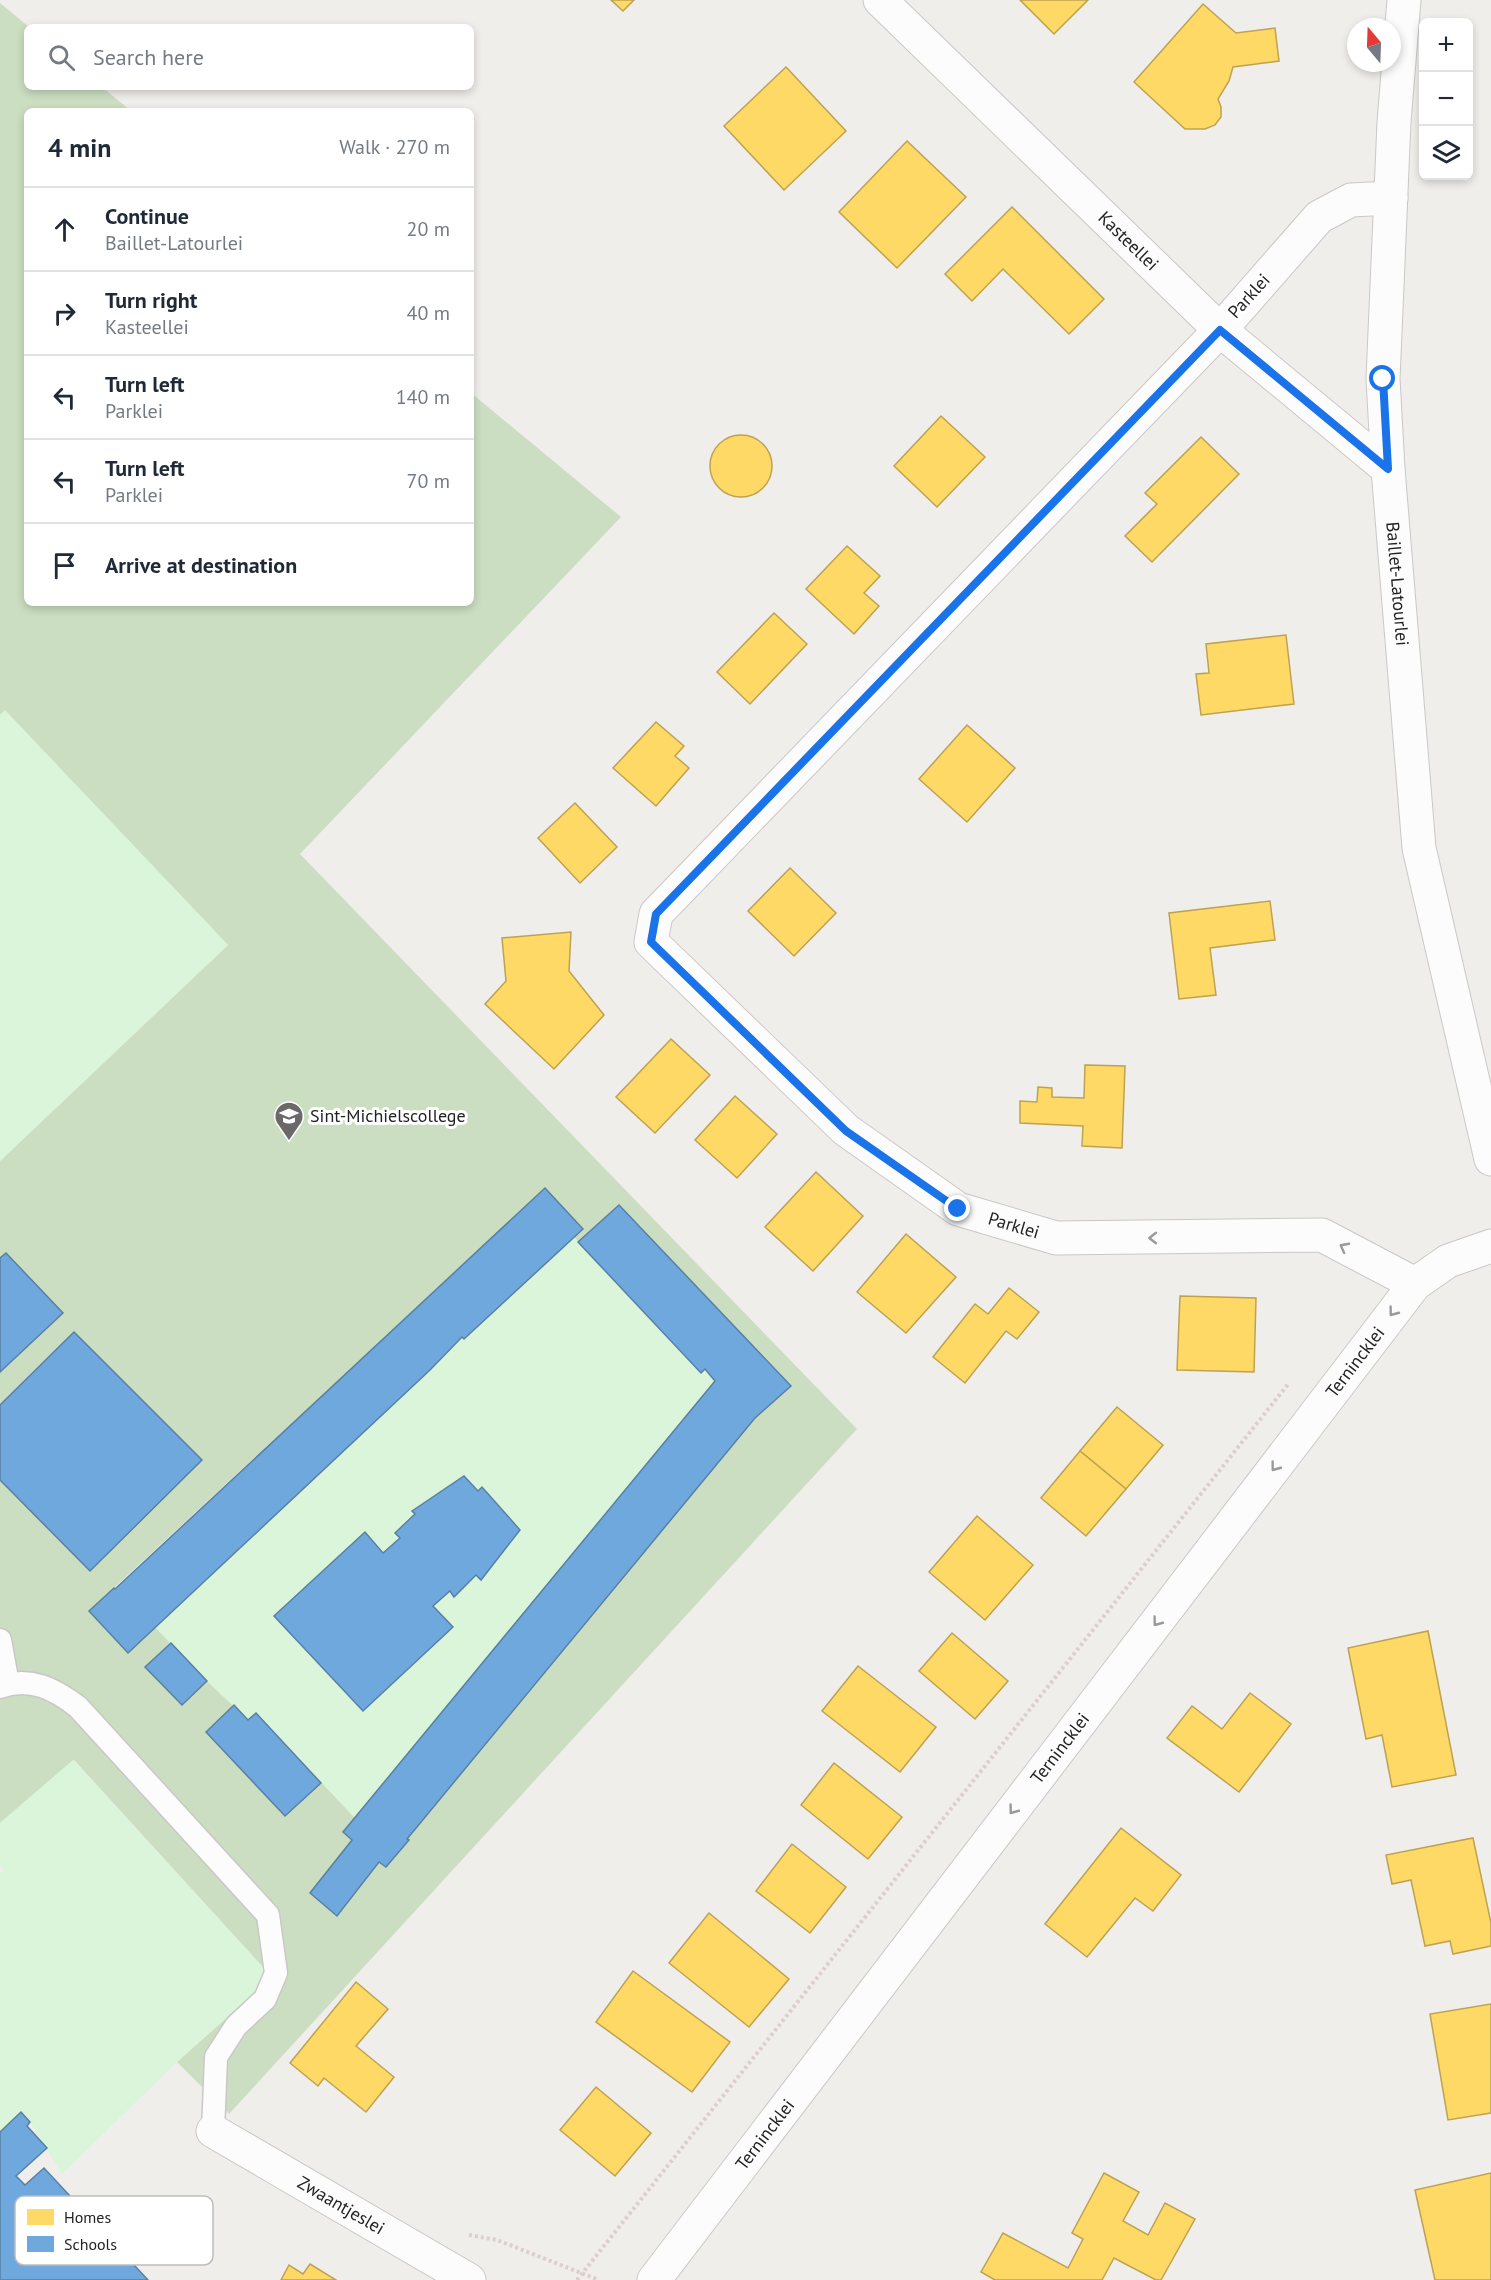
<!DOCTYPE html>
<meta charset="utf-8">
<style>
:root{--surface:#fff;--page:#f2f2f3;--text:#1f2937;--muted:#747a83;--line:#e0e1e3}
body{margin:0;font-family:"PT Sans",sans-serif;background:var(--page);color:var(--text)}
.controls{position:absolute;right:18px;top:18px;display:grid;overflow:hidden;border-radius:9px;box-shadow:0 3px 9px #0003}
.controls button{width:54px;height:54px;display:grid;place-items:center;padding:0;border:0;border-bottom:2px solid var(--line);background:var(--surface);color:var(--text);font:30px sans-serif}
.compass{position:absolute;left:1347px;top:18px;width:54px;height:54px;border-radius:50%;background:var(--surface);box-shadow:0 3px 9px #0003;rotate:341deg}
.stop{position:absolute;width:18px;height:18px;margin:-14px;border:4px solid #1a73e8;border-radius:50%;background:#fff}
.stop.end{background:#1a73e8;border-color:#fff;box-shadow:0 2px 6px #0008}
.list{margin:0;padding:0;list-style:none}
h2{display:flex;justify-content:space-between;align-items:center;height:78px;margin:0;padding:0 24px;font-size:26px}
h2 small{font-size:20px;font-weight:400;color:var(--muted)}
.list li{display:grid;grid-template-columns:39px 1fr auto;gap:18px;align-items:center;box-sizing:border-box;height:84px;padding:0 24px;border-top:2px solid var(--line)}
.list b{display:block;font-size:22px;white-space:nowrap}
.list p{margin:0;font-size:20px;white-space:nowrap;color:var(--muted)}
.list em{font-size:20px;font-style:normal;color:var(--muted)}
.icon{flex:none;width:33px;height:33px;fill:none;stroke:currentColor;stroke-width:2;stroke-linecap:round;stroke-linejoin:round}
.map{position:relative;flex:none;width:1491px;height:2280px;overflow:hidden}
.search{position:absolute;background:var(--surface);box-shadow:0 3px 9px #0003;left:24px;top:24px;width:450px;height:66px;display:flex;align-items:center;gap:15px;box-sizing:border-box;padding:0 21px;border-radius:9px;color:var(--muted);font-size:22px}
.panel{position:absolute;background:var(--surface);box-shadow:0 3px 9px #0003;left:24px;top:108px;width:450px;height:498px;border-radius:9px}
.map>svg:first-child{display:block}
</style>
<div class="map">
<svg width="1491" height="2280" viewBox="0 0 1491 2280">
<rect width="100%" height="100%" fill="#f0eeeb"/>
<!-- forest -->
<path fill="#cbdec1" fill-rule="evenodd" d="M 0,3 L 29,27 L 27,27 L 27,87 L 102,87 L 131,111 L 27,111 L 27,603 L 471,603 L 471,393 L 621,517 L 300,854 L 857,1429 L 229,2114 L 177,2062 L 272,1977 L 74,1760 L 0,1823 L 0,1480 L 90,1570 L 202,1460 L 74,1332 L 0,1405 L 0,1372 L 63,1313 L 6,1253 L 0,1258 L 0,1161 L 228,945 L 5,711 L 0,715 ZM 545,1188 L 583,1228 L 574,1237 L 578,1242 L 619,1205 L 790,1386 L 755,1418 L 407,1839 L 408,1841 L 386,1867 L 379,1862 L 337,1916 L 311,1893 L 352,1840 L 343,1832 L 355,1818 L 256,1713 L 248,1719 L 207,1681 L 155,1627 L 127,1653 L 89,1611 Z"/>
<!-- park -->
<g fill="#daf5da">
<path d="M 5,710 L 228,945 L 0,1161 L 0,715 Z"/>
<path d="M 574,1237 L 701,1372 L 705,1369 L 715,1381 L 355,1818 L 256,1713 L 248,1720 L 207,1681 L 155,1627 L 462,1337 L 464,1339 Z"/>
<path d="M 73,1760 L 272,1977 L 177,2062 L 62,2174 L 30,2122 L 21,2112 L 0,2132 L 0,1874 L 4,1870 L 0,1866 L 0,1823 Z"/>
</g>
<!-- homes -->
<g fill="#ffd966" stroke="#bda252" stroke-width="1.5">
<path d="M 611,0 L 634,0 L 623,11 Z"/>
<path d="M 1020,0 L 1088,0 L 1054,34 Z"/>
<path d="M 1203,4 L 1236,33 L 1275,28 L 1279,61 L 1233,67 L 1229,81 L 1218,99 L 1221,107 L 1221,117 L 1215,125 L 1205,129 L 1185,129 L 1134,82 Z"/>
<path d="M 786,67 L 846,131 L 784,190 L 724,126 Z"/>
<path d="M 907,141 L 966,197 L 897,268 L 839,212 Z"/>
<path d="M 1012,207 L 1104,299 L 1069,334 L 1003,269 L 972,301 L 945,274 Z"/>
<path d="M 941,416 L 985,457 L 937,507 L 894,466 Z"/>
<circle cx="741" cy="466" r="31"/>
<path d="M 1201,437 L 1239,474 L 1152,562 L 1125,536 L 1157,504 L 1145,493 Z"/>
<path d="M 847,546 L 880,576 L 864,593 L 879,606 L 854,634 L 806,589 Z"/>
<path d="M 774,613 L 807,644 L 750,704 L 717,672 Z"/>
<path d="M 1286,635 L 1294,704 L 1201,715 L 1196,674 L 1209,673 L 1206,644 Z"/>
<path d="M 656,722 L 684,746 L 675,756 L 689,768 L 656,806 L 613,768 Z"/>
<path d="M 967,725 L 1015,768 L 967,822 L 919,779 Z"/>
<path d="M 575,803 L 617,847 L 580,883 L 538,838 Z"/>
<path d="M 790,868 L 836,913 L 794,956 L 748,911 Z"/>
<path d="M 1270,901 L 1275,940 L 1210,948 L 1216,995 L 1179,999 L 1169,913 Z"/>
<path d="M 571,932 L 569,971 L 604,1015 L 554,1069 L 485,1004 L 506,981 L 502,938 Z"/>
<path d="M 671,1039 L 710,1075 L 655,1133 L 616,1097 Z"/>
<path d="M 1085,1065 L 1125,1066 L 1122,1148 L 1082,1146 L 1083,1126 L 1020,1123 L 1020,1101 L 1037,1102 L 1038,1087 L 1052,1088 L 1052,1097 L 1084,1098 Z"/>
<path d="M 735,1096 L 777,1134 L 737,1178 L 695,1140 Z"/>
<path d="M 816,1172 L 863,1216 L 813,1271 L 765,1227 Z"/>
<path d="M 906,1234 L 956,1277 L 906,1333 L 857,1292 Z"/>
<path d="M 1009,1288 L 1039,1312 L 1017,1339 L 1006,1331 L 965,1383 L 933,1357 L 975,1304 L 988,1314 Z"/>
<path d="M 1180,1296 L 1256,1298 L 1254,1372 L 1177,1370 Z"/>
<path d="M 1117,1407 L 1163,1445 L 1126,1489 L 1080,1451 Z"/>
<path d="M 1080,1451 L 1126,1489 L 1086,1536 L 1041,1498 Z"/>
<path d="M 977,1516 L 1033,1565 L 985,1620 L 929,1572 Z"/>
<path d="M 1428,1631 L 1456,1775 L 1392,1787 L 1382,1735 L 1366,1739 L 1348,1648 Z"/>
<path d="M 952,1633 L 1008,1681 L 975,1719 L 919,1671 Z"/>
<path d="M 858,1666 L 936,1727 L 900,1772 L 822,1711 Z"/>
<path d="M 1250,1693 L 1291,1724 L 1239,1792 L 1167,1738 L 1192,1706 L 1222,1729 Z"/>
<path d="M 834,1763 L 902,1817 L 868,1859 L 801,1805 Z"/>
<path d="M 1121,1828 L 1181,1875 L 1153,1911 L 1135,1898 L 1087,1957 L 1045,1924 Z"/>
<path d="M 1473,1838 L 1491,1923 L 1491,1946 L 1453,1954 L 1450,1941 L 1425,1946 L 1411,1880 L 1392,1884 L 1386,1855 Z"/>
<path d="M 792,1844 L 846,1887 L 810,1933 L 756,1891 Z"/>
<path d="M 709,1913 L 789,1979 L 749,2027 L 669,1963 Z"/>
<path d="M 633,1971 L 730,2042 L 692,2092 L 596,2022 Z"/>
<path d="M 356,1982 L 388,2009 L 356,2046 L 394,2077 L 366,2112 L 324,2078 L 318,2086 L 290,2063 Z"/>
<path d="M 1491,2004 L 1491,2113 L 1448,2120 L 1430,2014 Z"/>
<path d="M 596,2087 L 651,2133 L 615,2176 L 560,2130 Z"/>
<path d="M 1104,2173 L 1139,2192 L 1123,2221 L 1148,2235 L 1165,2203 L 1195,2219 L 1161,2280 L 1156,2280 L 1114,2258 L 1102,2280 L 995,2280 L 981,2272 L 1003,2233 L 1068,2268 L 1083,2239 L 1072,2233 Z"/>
<path d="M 1491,2173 L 1491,2280 L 1435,2280 L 1415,2190 Z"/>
<path d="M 310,2264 L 336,2280 L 281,2280 L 289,2265 L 303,2274 Z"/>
</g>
<!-- schools -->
<g fill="#6fa8dc" stroke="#5880a4" stroke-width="1.5">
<path d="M 545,1188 L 583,1229 L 464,1339 L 462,1337 L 430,1370 L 128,1653 L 89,1611 L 114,1588 L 115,1589 Z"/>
<path d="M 619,1205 L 791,1386 L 755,1418 L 407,1839 L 409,1840 L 386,1867 L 379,1862 L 337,1916 L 310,1893 L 352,1840 L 343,1832 L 715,1381 L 705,1369 L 701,1373 L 578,1242 Z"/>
<path d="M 6,1253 L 63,1313 L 0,1372 L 0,1258 Z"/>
<path d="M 74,1332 L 202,1460 L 90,1571 L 0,1480 L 0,1405 Z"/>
<path d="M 464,1476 L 478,1491 L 482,1487 L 520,1530 L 481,1580 L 476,1575 L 454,1597 L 450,1591 L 433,1606 L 453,1627 L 363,1711 L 274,1616 L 365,1532 L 383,1553 L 400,1538 L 395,1533 L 415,1514 L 412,1511 Z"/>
<path d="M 171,1643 L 207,1681 L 182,1705 L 145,1667 Z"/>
<path d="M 234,1705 L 248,1720 L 256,1713 L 321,1783 L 285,1816 L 206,1732 Z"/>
<path d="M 21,2112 L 30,2122 L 27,2126 L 47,2148 L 16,2176 L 25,2185 L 44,2168 L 148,2280 L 0,2280 L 0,2132 Z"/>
</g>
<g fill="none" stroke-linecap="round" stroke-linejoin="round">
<!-- lane casing -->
<g stroke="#c9c8c7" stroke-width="25">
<g id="lane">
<path d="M 0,1640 L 8,1684"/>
<path d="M 0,1687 C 30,1676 55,1689 78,1707 L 268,1915 L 276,1973 L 265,1999 L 236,2026 L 216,2057 L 213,2131"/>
</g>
</g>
<!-- street casing -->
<g stroke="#c9c8c7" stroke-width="35">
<g id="street">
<path id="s1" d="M 880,0 L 1220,330 L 1388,469"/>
<path id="s2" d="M 1404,0 L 1394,122 L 1383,379 L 1388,469 L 1419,848 L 1491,1159"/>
<path id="s3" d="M 1391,198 L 1351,200 L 1319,217 L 1220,330 L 656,914 L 651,942 L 846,1130 L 958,1209 L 1056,1238 L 1322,1235 L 1415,1284"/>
<path id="s4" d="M 213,2131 L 469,2280"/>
<path id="s5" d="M 654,2280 L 1415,1284 L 1448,1261 L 1491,1246"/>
</g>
</g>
<!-- path -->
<g stroke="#dccecd" stroke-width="4" stroke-dasharray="3 3" stroke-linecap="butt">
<path d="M 469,2235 L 497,2240 L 599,2280"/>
<path d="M 577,2280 L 1289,1383"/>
</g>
<!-- lane -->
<use href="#lane" stroke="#fdfcfc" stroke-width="22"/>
<!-- street -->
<use href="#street" stroke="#fdfcfc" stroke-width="33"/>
</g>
<!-- one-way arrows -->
<defs><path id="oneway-chevron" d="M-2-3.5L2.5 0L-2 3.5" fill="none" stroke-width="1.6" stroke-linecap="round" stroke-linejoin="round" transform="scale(1.5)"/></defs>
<g stroke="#9a9a9a">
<use href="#oneway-chevron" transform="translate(1153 1238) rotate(180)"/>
<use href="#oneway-chevron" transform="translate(1344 1247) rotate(-152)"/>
<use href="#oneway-chevron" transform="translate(1393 1312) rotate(127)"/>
<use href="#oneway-chevron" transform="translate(1275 1467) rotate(127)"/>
<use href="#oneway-chevron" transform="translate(1157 1622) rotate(127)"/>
<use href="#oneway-chevron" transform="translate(1013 1810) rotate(127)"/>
</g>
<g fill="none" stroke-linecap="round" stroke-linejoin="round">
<!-- route -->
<path stroke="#1a73e8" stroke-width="8" d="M 958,1209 L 846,1131 L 651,942 L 656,914 L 1220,330 L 1388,469 L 1383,379"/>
</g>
<!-- icons -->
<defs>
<g id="school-pin" transform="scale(1.5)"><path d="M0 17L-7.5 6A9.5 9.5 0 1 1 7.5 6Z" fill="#6a6968" stroke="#fff"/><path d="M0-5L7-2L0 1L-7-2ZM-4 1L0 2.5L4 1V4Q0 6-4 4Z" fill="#fff"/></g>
</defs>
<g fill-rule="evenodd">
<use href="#school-pin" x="289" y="1116"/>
</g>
<g text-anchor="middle" stroke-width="6" stroke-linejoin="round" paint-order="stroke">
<!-- street labels -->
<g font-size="18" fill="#222" stroke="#fff">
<text dy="6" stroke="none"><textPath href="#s1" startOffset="346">Kasteellei</textPath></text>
<text transform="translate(1249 296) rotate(-48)" y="6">Parklei</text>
<text dy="6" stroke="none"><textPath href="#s2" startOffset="585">Baillet-Latourlei</textPath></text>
<text dy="6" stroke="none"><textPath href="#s3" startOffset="1533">Parklei</textPath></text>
<text dy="6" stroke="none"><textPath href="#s5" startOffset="1155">Ternincklei</textPath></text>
<text dy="6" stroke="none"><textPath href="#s5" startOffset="669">Ternincklei</textPath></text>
<text dy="6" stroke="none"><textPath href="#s5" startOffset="183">Ternincklei</textPath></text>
<text dy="6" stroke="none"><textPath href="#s4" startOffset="148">Zwaantjeslei</textPath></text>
</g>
<!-- poi labels -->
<g font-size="18" fill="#222" stroke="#fff" text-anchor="start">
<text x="310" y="1122">Sint-Michielscollege</text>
</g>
</g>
<!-- legend -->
<rect x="15" y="2196" width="198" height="69" rx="9" fill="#fff" stroke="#bdbdbd" stroke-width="1.5"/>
<rect x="27" y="2209" width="27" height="16" fill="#ffd966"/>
<rect x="27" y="2236" width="27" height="16" fill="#6fa8dc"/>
<g font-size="16" fill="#222">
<text x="64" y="2223">Homes</text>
<text x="64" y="2250">Schools</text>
</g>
</svg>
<div class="controls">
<button>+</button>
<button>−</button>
<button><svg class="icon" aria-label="layers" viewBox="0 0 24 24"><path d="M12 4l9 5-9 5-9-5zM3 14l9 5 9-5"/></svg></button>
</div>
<svg class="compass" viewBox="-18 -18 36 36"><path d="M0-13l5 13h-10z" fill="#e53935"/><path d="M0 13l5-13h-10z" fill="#747a83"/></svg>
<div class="stop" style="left:1383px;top:379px"></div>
<div class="stop end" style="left:958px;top:1209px"></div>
<div class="search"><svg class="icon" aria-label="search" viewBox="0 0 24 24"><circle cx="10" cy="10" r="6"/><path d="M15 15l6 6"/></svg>Search here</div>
<section class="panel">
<h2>4 min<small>Walk · 270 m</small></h2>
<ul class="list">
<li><svg class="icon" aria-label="ahead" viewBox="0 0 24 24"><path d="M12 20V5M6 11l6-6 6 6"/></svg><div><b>Continue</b><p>Baillet-Latourlei</p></div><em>20 m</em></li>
<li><svg class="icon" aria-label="right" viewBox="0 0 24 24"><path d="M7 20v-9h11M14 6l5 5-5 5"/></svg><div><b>Turn right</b><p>Kasteellei</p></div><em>40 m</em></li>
<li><svg class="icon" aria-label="left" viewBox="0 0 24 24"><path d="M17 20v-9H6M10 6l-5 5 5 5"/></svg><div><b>Turn left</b><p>Parklei</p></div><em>140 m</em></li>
<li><svg class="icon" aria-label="left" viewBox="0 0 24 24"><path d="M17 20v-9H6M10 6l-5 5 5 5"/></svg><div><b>Turn left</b><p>Parklei</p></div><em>70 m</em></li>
<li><svg class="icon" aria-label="arrive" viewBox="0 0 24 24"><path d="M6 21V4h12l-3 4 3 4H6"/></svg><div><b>Arrive at destination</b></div></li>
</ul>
</section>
</div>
